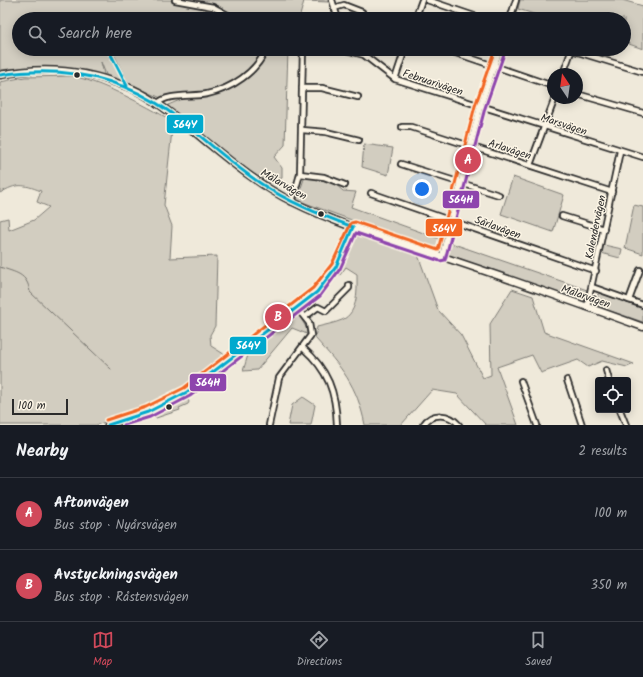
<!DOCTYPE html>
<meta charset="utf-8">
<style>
:root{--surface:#171b24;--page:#242831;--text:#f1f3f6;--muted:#9ea1a6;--line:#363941;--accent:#d1495b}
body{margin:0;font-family:Kalam,sans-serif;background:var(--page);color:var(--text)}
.controls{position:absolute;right:12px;bottom:12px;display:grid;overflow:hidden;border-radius:4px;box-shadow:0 2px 10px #0003}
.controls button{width:36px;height:36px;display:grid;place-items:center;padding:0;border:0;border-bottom:1px solid var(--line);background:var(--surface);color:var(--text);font:20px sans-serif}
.compass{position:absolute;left:547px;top:68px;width:36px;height:36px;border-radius:50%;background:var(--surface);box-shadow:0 2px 10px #0003;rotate:347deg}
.scale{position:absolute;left:12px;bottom:10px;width:56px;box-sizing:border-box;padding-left:4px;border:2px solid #2b2b2b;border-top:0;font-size:11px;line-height:14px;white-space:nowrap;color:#2b2b2b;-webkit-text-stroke:3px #fcf5e5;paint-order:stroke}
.you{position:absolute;left:422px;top:189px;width:14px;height:14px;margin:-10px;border:3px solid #fff;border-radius:50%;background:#1a73e8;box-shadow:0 0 0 6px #1a73e833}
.badge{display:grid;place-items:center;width:26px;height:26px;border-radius:50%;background:var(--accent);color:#fff;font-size:13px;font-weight:700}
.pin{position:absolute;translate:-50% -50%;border:2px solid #fff;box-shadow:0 1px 4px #0006}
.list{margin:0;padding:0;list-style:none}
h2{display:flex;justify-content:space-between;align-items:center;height:52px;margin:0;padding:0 16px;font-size:17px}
h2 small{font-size:13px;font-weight:400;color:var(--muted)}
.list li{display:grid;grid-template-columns:26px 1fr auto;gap:12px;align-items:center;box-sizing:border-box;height:72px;padding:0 16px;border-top:1px solid var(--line)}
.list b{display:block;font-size:15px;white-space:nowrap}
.list p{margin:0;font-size:13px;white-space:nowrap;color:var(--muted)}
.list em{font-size:13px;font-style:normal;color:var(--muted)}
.icon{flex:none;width:22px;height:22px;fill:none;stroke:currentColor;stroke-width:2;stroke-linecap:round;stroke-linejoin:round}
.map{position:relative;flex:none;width:643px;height:425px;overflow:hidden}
.search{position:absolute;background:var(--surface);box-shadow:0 2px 10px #0003;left:12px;right:12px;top:12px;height:44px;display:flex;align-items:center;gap:10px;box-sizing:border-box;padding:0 14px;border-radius:22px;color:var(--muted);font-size:15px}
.sheet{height:196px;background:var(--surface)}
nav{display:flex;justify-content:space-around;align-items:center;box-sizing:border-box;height:56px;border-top:1px solid var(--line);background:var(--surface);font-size:11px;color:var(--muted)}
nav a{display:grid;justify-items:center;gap:2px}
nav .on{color:var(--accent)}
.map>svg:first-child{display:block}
</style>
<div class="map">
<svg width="643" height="425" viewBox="0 0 643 425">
<rect width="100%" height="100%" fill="#efe9da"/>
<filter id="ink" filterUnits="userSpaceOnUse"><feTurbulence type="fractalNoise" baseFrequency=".025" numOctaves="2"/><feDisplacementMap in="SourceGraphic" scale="8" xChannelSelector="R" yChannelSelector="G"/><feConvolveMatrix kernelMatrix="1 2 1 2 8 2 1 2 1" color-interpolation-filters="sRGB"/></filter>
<g filter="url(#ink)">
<!-- green -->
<g fill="#d2cdc0" stroke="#7e7c76">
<path d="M 0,0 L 327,0 L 328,2 L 304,1 L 299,19 L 19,19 L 19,49 L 288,49 L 285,145 L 274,157 L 282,168 L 282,178 L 268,183 L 258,179 L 167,109 L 168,105 L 180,100 L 173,95 L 161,98 L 128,83 L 115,56 L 112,58 L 123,82 L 107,77 L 101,62 L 105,78 C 66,69 40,65 0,70 Z"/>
<path d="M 520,0 L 622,0 L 643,6 L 643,49 L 629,44 L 624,39 L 624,19 L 550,19 L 518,9 Z"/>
<path d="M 74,76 C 110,86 140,103 173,121 L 164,205 L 172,226 L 170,258 L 217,256 L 215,326 L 210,335 L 211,346 L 230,358 L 176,395 L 155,406 L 96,425 L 0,425 L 0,220 L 8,218 L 9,230 L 34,220 L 49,207 L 37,202 L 41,191 C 23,184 17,183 0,193 L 0,82 L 25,77 Z"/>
<path d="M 364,144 L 393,148 L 388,175 L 362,167 Z"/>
<path d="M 305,176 L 334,183 L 343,191 L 356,192 L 351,207 L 443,240 L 441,247 L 437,251 L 431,249 L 297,200 Z"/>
<path d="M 513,177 L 564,195 L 553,232 L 501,214 Z"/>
<path d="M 634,205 L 643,207 L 643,254 L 625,248 Z"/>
<path d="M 354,231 L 353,245 L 355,238 L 361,235 L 418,255 L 438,310 L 461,335 L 483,378 L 491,375 L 490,324 L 512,289 L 533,296 L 544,332 L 634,364 L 627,367 L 602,361 L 588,367 L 578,360 L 541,373 L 532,355 L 497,367 L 518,425 L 486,425 L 457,394 L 432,390 L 401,425 L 365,425 C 357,385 342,368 315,338 L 317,327 C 325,325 335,323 342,320 C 359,312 357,289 357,274 L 346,267 L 340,275 L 337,273 L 314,299 L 312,297 L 318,292 Z"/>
<path d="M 448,242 L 587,290 L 584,302 L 449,255 L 446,250 Z"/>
<path d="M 604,245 L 622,249 L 620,258 L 601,253 Z"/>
<path d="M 600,293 L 643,309 L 643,322 L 599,307 L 595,301 L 597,295 Z"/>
<path d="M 299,315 L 307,329 L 307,334 L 292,328 L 257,370 L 243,371 L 248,355 Z"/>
<path d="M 186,395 L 189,402 L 188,404 L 179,408 L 180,410 L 156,418 L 151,412 Z"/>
<path d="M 303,397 L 315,405 L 311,425 L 288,425 L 292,405 Z"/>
</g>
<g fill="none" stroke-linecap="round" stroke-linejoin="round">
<!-- stream -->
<path stroke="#75736d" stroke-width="1" d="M 0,267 C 16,273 27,273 30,292 L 111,369"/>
<!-- street casing -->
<g stroke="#2b2b2b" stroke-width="8">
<g id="street">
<path d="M 175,0 L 213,7 L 235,19"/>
<path d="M 332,0 L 338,19"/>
<path d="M 427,0 L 483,19"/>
<path d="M 334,8 L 344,5 L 362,12"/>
<path d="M 415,19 L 422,0"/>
<path d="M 510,19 L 516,0"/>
<path d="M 342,49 L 364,55 L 395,79 L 643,157"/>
<path d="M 444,49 L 553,86"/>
<path d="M 568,49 L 643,72"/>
<path d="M 563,74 L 572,49"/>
<path d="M 395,79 L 405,49"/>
<path d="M 302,88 L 322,88 L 358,97"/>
<path d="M 577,94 L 643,113"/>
<path d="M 157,104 C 166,93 194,97 207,94 C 231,89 257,72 266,49"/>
<path d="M 402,127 L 411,127 L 612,192"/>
<path d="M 302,130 L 326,132 L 359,140"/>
<path d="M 401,164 L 499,195"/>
<path d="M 530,165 L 555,98"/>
<path d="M 300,174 L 324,177 L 345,185"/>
<path d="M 371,193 L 596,271"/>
<path d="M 292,202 L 300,174 L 303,49"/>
<path d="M 562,216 L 604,229"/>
<path d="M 442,256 L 480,107 L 500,49"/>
<path d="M 592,287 L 643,305"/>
<path d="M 629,300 L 640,270"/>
<path d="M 587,307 L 620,151"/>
<path d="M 305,317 L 318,307 L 326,311 L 349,288 L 349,285"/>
<path d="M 303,348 C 328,370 336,392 337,425"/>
<path d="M 606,370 L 609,380"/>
<path d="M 567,380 L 582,425"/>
<path d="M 521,381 L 537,425"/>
<path d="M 620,410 L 626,425"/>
<path d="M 269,425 L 279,378 L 311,335 L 309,323 L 297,308"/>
<path d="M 423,425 C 432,412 449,413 459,425"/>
</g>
</g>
<!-- secondary casing -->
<g stroke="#2b2b2b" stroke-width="9">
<g id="secondary">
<path d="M 0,75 C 42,66 85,70 125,86 C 148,94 168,111 187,126 C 221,153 254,183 293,202 C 341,226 392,240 443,257 C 510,279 577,303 643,327"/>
<path d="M 108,425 L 148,412 L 187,392 L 317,292 L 336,267 L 353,227"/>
</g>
</g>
<!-- street -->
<use href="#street" stroke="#fcf5e5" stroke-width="4.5"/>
<!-- secondary -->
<use href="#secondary" stroke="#fcf5e5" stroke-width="6"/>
<!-- bus-1 casing -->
<g stroke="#fcf5e5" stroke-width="6">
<g id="bus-1">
<path d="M 108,49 L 127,86"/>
<path d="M 0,75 C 60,66 117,75 167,110 C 199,133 227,161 260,183 C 288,202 321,215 353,227"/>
<path d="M 108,425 L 148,412 L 187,392 L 317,292 L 336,267 L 353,227"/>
</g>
</g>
<!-- bus-2 casing -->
<g stroke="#fcf5e5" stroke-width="6">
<path id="bus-2" d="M 124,425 L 150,417 L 190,396 L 320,296 L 340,269 L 356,233 L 440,261 L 445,260 L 485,108 L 505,51"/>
</g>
<!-- bus-3 casing -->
<g stroke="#fcf5e5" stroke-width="6">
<path id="bus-3" d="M 106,420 L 146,407 L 184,388 L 313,288 L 332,264 L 351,223 L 355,222 L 438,250 L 475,106 L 495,49"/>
</g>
<!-- bus-1 -->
<use href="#bus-1" stroke="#00a9ce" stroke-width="3"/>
<!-- bus-2 -->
<use href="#bus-2" stroke="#8e44ad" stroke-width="3"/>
<!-- bus-3 -->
<use href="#bus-3" stroke="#f26522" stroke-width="3"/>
</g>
</g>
<!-- markers -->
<g fill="#2b2b2b" stroke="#fcf5e5" stroke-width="1.5">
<circle cx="77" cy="75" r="3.5"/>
<circle cx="321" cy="214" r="3.5"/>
<circle cx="169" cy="407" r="3.5"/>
</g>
<g text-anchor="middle" stroke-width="3" stroke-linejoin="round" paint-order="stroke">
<!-- street labels -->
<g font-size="11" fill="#2b2b2b" stroke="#fcf5e5">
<text transform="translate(433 82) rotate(18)" y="4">Februarivägen</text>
<text transform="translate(564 124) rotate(18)" y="4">Marsvägen</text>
<text transform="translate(510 149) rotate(18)" y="4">Arlavägen</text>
<text transform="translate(284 184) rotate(30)" y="4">Mälarvägen</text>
<text transform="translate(498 227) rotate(20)" y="4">Särlavägen</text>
<text transform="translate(595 227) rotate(-78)" y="4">Kalendervägen</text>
<text transform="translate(586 296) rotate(19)" y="4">Mälarvägen</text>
</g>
</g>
<g stroke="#fcf5e5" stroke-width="1.5">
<rect x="166" y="114" width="38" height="20" rx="4" fill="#00a9ce"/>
<rect x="442" y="190" width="38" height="19" rx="4" fill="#8e44ad"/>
<rect x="425" y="218" width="38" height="19" rx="4" fill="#f26522"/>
<rect x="229" y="336" width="38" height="19" rx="4" fill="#00a9ce"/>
<rect x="189" y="373" width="38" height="19" rx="4" fill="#8e44ad"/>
</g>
<g font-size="11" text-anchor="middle" font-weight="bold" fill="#fff">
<text x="185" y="128">564Y</text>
<text x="461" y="203">564H</text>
<text x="444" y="232">564V</text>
<text x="248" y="349">564Y</text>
<text x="208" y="386">564H</text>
</g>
</svg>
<div class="controls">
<button><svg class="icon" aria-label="locate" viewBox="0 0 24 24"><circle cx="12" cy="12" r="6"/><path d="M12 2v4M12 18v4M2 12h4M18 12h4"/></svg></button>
</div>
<svg class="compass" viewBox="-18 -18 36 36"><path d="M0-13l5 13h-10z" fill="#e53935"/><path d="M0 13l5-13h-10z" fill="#9ea1a6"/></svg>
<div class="scale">100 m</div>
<div class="you"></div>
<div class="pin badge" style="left:468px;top:160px">A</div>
<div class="pin badge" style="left:278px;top:317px">B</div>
<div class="search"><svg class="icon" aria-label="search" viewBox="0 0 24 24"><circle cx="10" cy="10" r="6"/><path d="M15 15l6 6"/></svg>Search here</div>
</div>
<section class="sheet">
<h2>Nearby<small>2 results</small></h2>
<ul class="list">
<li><span class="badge">A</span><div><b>Aftonvägen</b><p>Bus stop · Nyårsvägen</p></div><em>100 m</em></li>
<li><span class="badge">B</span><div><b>Avstyckningsvägen</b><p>Bus stop · Råstensvägen</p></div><em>350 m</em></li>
</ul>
</section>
<nav>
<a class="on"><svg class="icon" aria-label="map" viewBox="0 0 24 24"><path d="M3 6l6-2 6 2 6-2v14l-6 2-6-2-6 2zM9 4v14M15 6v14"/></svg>Map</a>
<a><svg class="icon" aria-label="directions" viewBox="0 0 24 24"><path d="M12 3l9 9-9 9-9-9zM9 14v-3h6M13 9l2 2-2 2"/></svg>Directions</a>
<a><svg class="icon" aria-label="saved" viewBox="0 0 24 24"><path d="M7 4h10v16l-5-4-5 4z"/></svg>Saved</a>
</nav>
